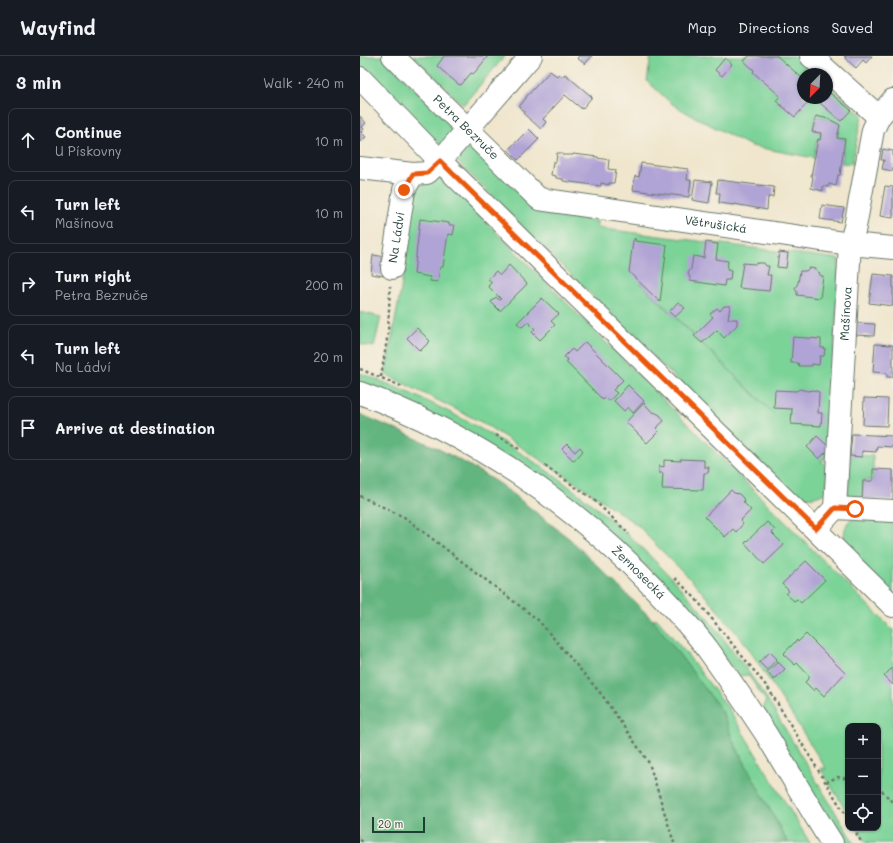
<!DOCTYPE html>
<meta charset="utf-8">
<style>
:root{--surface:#171b24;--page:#242831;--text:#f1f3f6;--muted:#9ea1a6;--line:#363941}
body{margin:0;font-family:Mali,sans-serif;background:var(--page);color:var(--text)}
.controls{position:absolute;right:12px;bottom:12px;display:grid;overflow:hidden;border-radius:8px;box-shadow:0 1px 3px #0004}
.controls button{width:36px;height:36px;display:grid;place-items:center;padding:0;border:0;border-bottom:1px solid var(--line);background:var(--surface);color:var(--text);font:20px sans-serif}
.compass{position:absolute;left:437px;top:12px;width:36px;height:36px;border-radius:50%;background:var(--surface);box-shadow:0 1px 3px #0004;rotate:204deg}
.scale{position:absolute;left:12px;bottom:10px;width:53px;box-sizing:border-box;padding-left:4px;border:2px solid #1f3d34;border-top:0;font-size:11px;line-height:14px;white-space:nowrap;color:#1f3d34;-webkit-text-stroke:3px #f7f3e8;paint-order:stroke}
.stop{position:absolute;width:12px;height:12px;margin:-9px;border:3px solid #ea580c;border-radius:50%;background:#fff}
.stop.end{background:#ea580c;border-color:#fff;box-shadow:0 1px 4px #0008}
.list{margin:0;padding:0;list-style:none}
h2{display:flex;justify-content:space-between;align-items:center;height:52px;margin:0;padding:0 16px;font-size:17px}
h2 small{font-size:13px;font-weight:400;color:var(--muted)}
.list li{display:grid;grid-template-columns:26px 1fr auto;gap:12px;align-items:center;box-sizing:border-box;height:64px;margin:0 8px 8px;padding:0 8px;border:1px solid var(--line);border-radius:8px}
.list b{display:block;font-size:15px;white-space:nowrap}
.list p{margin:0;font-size:13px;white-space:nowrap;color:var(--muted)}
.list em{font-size:13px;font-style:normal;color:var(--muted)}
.icon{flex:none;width:22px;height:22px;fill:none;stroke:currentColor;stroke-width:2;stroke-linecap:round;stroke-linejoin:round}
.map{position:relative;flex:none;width:533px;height:787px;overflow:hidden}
header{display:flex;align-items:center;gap:24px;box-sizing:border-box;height:56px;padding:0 20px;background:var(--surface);border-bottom:1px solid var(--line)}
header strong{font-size:19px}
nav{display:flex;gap:22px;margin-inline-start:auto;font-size:14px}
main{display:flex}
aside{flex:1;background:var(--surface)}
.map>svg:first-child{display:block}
</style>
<header>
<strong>Wayfind</strong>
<nav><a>Map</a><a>Directions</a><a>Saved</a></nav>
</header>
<main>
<aside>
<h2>3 min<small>Walk · 240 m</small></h2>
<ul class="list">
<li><svg class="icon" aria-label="ahead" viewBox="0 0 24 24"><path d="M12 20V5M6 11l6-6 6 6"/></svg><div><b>Continue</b><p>U Pískovny</p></div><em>10 m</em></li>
<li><svg class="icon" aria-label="left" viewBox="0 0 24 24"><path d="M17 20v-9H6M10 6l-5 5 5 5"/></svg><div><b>Turn left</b><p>Mašínova</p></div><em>10 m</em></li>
<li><svg class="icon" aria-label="right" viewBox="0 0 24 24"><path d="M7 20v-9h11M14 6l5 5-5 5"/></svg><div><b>Turn right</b><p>Petra Bezruče</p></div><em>200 m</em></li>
<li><svg class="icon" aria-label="left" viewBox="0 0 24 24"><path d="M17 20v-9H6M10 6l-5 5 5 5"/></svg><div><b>Turn left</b><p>Na Ládví</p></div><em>20 m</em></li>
<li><svg class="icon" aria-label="arrive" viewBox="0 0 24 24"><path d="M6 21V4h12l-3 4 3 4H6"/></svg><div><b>Arrive at destination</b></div></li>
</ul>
</aside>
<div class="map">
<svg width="533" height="787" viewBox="0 0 533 787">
<rect width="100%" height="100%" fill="#f7f3e8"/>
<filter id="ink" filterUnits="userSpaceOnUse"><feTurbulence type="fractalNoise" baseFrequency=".025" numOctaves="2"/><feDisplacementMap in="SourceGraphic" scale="8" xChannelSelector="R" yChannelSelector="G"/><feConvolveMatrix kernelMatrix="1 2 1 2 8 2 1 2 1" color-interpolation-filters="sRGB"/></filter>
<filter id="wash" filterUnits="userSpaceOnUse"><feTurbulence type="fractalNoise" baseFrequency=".012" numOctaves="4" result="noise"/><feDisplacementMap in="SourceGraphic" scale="16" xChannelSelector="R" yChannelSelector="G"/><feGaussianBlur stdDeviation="0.9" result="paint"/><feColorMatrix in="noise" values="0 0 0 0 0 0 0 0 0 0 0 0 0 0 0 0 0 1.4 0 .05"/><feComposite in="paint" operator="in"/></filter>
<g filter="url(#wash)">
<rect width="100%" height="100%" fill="#f0e6cd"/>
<!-- green -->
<g fill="#7bd398" stroke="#4d8866" fill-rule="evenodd">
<path d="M 0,0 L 22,0 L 172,150 L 219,163 L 237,165 L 237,172 L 479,203 L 469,400 L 461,405 L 469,411 L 466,436 C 450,446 439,441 425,431 L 0,9 ZM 280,227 L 281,227 L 414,358 Z"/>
<path d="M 53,0 L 145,0 L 103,49 Z"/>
<path d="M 291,0 L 434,0 L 454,18 L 443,18 L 443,42 L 467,42 L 467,29 L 502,59 L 492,108 L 482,107 L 485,83 L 477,82 L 480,69 L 469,63 L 456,60 L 453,75 L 461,77 L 460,84 L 457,83 L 454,102 L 391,90 L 329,58 L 312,48 L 287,25 Z"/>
<path d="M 83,120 L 117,155 L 116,156 L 533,574 L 533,787 L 506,787 L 497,772 L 518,772 L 518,670 L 488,670 L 488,758 L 460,712 L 466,713 L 432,659 L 385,587 L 337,530 L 288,481 L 280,471 L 227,434 L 123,367 L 25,318 L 41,233 L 55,131 ZM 57,272 L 70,285 L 60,295 L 48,282 Z"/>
<path d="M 0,256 L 21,261 L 14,291 L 0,288 Z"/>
<path d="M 0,317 C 125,363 240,440 328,540 C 356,571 380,604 404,638 L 494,787 L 483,787 L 402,652 L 406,645 L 388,619 L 379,620 L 288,511 L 0,327 Z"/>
<path d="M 490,399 L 513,400 L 513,424 L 503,424 L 503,443 L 488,442 Z"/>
<path d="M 491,463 L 533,465 L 533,539 L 484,491 C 484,481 483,470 491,463 Z"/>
<path d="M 296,562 L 326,597 L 368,652 L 450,787 L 428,787 L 373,685 L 362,655 L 293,564 Z"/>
</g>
<!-- forest -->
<path fill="#64b580" stroke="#42795a" d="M 0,358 L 71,389 L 107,408 L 141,429 L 211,484 L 293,564 L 362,655 L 373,685 L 428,787 L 0,787 Z"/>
<g id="blocks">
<!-- building -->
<g fill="#b0a3d5">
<path d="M 84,0 L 128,0 L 117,14 L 113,18 L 111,17 L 101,29 L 98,28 L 77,10 Z"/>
<path d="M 219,0 L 232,0 L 225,8 L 217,2 Z"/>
<path d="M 389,0 L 417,0 L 443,23 L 438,29 L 440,31 L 439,33 L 443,36 L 442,39 L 443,42 L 446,42 L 449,45 L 435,61 L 416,45 L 420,40 L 393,16 L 394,14 L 384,5 Z"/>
<path d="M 484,0 L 512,0 L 506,7 L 503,4 L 496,12 L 485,2 L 486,1 Z"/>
<path d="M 365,2 L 372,8 L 362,20 L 355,14 Z"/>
<path d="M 190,15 L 197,20 L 199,18 L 202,21 L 205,18 L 232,41 L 222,53 L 205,39 L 183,63 L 186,66 L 181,73 L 164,58 L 165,56 L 159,51 L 166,42 L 166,41 Z"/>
<path d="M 470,37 L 491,54 L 481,65 L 460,47 L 465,42 L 467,42 L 467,40 Z"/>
<path d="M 0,60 L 6,67 L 2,71 L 4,73 L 1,76 L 6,81 L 0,86 Z"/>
<path d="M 456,60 L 469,63 L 480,69 L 477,82 L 485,83 L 480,119 L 478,119 L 476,130 L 469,128 L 468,131 L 463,130 L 463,135 L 451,132 L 453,121 L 451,120 L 458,83 L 460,84 L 461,77 L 452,76 Z"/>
<path d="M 169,73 L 179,83 L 158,104 L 148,94 Z"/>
<path d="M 523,93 L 533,95 L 533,115 L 522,113 L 524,104 L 521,104 Z"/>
<path d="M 197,97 L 202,97 L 202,99 L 213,99 L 213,98 L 238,101 L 238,102 L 249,104 L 248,113 L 256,114 L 254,127 L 249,127 L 249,129 L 241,127 L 241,130 L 203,125 L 203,123 L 196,122 L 196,120 L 191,119 L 193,106 L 196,106 Z"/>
<path d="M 281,107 L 328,113 L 327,124 L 331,124 L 329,141 L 273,134 L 275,120 L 279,121 Z"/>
<path d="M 335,124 L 352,126 L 349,147 L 332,144 Z"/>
<path d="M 358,124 L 414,131 L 413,141 L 408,141 L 407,154 L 374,148 L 374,149 L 359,147 L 360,137 L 356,137 Z"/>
<path d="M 525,130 L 533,131 L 533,162 L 520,160 Z"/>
<path d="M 462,149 L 484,152 L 481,166 L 460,163 Z"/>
<path d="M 60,163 L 89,167 L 89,169 L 95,169 L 93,179 L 88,178 L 83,211 L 80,211 L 78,226 L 70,225 L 70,221 L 54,218 Z"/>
<path d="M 275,182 L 275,185 L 307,189 L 300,246 L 269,216 L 273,185 Z"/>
<path d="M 346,186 L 358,188 L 356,203 L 368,205 L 367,214 L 371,215 L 370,224 L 365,224 L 364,230 L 330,225 L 330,222 L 328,217 L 331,213 L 333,200 L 344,202 Z"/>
<path d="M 419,196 L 428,197 L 426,212 L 417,211 Z"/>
<path d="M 13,199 L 26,201 L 24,220 L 11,218 Z"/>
<path d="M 383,207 L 395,208 L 398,207 L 404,207 L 406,210 L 409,210 L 407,219 L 411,219 L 409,235 L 379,232 Z"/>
<path d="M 149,209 L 167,228 L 140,255 L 131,246 L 136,241 L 139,244 L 141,243 L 128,230 L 132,226 L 128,223 L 136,215 L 140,219 Z"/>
<path d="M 449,212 L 456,213 L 458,216 L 460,217 L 459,219 L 463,220 L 460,242 L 437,239 L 437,236 L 435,232 L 438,227 L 440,215 L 446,215 Z"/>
<path d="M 513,218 L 533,220 L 533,250 L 509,247 Z"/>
<path d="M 182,242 L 199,258 L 191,265 L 195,269 L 180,284 L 172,276 L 175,273 L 168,266 L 162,271 L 157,267 Z"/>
<path d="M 318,246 L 325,252 L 315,261 L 309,256 Z"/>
<path d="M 364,250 L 370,250 L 368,263 L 377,263 L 377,269 L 364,282 L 357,274 L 342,287 L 334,280 L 353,261 L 350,258 L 357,252 L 360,255 Z"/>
<path d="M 497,267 L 515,268 L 514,280 L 496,279 Z"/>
<path d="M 57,272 L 70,285 L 60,295 L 47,282 Z"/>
<path d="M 433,281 L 461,283 L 461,292 L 465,292 L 464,300 L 460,300 L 459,309 L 452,308 L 452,310 L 439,310 L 438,307 L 431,307 Z"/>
<path d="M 225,286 L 263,324 L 253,334 L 257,337 L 249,345 L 245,342 L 243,344 L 206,306 L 208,304 L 204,301 L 212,293 L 215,296 Z"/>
<path d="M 515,288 L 533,289 L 533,321 L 527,321 L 527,317 L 513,316 Z"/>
<path d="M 268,329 L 284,345 L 273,357 L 268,351 L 264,355 L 254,345 Z"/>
<path d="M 440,333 L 448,335 L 453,334 L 459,336 L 458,357 L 462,357 L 461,370 L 431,368 L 432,353 L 414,352 L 415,334 L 436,335 Z"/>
<path d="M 504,342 L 528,343 L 527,370 L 503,369 Z"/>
<path d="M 284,347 L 293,357 L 294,356 L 300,359 L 304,365 L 296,372 L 299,375 L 287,387 L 266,366 Z"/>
<path d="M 492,378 L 533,380 L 533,391 L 517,390 L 516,396 L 502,395 L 502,401 L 490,400 Z"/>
<path d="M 457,380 L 470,392 L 459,403 L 447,391 Z"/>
<path d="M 207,388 L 215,396 L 220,391 L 223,395 L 214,405 L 202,393 Z"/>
<path d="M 320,403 L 344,404 L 344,411 L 349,411 L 348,417 L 344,417 L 343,434 L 302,433 L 303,417 L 299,417 L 299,410 L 304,411 L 304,404 L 321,405 Z"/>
<path d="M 513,413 L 533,414 L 533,444 L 502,443 L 503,425 L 513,425 Z"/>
<path d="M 371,434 L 374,437 L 379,438 L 383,442 L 384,447 L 391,454 L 380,465 L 383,468 L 376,476 L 373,473 L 365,481 L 345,461 Z"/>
<path d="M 407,466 L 415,474 L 412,477 L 424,489 L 404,508 L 385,487 Z"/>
<path d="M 446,505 L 465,524 L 441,547 L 437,543 L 434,545 L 426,538 L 429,535 L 422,528 Z"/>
<path d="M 446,578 L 485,617 L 464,640 L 456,632 L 454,635 L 445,626 L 450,621 L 437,607 L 435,609 L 423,598 L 437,584 L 438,586 Z"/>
<path d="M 410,596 L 417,603 L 407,614 L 399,606 Z"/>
<path d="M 418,606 L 425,613 L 414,624 L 407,616 Z"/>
<path d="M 533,611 L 533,629 L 524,620 Z"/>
</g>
</g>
</g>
<g filter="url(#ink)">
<use href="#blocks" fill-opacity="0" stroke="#68786a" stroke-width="1"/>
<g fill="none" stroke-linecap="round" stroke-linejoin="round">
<!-- minor casing -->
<g stroke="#68786a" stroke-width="24">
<g id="minor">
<path id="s1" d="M 33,0 L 179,143 L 490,188 L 533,192"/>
<path d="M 451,0 L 519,61"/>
<path d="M 0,22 L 80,105 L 533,550"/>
<path d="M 0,112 L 53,118"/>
<path id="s2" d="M 32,212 L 44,134 L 53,118 L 67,117 L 80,105 L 171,0"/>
<path id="s3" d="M 0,337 C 112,378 214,448 296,534 C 314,553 332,572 347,592 C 367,620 387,649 406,678 C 428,714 449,751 472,787"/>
<path d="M 475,452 L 533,455"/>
<path id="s4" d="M 456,473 L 475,452 L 490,188 L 495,171 L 513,74 L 519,61 L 533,44"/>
</g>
</g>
<!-- path -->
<g stroke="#68786a" stroke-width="2.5" stroke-dasharray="3 3" stroke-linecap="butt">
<path d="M 0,313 L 43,331"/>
<path d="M 21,321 L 28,277 L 30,230"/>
<path d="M 136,379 L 159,393"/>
<path d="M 185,410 L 233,443 L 269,478"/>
<path d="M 0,440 L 44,461 L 178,564 L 242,639 L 289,707 L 314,787"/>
<path d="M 315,522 L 335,542 L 408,632 L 488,763"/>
<path d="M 466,726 L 478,721 L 488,723"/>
<path d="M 518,730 L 533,747"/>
<path d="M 493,772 L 502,787"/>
<path d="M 0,784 L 5,787"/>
</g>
<!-- minor -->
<use href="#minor" stroke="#fff" stroke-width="22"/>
</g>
</g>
<g fill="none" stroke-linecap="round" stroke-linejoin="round" filter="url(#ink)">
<!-- route -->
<path stroke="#ea580c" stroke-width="5" d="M 44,134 L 53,118 L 67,117 L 80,105 L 456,473 L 475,452 L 495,453"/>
</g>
<g text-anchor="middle" stroke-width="3.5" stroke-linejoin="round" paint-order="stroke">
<!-- street labels -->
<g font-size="12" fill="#1f3d34" stroke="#f7f3e8">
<text dy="4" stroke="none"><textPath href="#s1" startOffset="102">Petra Bezruče</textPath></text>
<text dy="4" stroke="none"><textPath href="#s1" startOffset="383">Větrušická</textPath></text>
<text dy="4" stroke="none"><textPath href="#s2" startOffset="31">Na Ládví</textPath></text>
<text dy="4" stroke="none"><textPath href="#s4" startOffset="223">Mašínova</textPath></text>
<text dy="4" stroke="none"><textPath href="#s3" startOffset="334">Žernosecká</textPath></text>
</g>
</g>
</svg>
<div class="controls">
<button>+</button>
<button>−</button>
<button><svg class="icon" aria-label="locate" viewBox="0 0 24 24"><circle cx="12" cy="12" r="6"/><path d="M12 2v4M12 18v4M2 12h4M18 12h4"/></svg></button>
</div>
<svg class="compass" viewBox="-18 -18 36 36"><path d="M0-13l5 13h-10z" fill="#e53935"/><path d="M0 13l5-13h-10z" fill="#9ea1a6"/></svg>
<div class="scale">20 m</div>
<div class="stop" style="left:495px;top:453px"></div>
<div class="stop end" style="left:44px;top:134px"></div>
</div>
</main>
